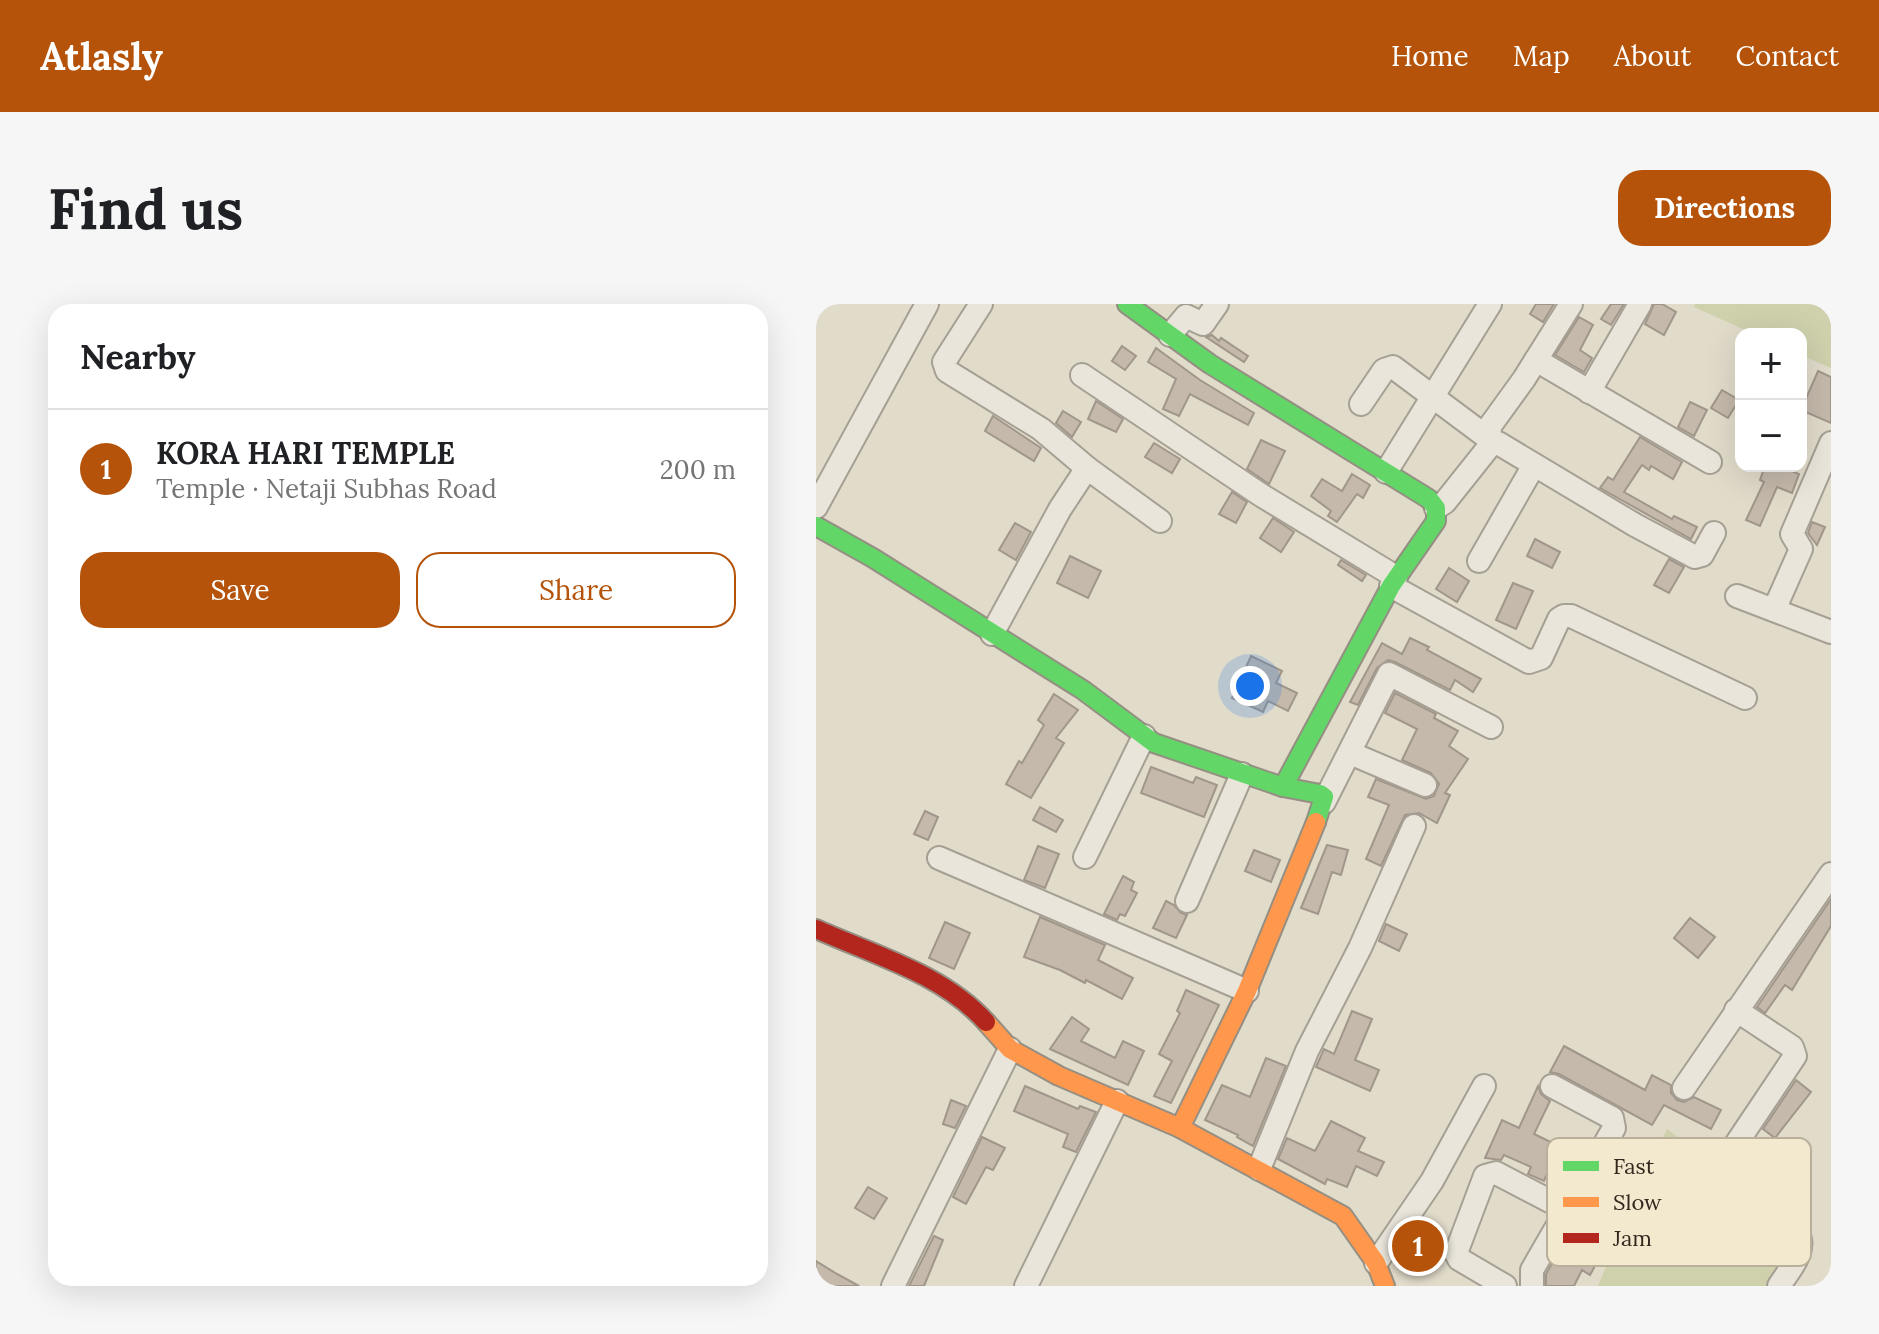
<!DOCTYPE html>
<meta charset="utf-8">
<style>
:root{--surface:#fff;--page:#f6f6f6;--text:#202124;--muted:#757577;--line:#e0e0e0;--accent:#b45309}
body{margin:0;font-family:Lora,serif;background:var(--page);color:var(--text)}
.controls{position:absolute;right:24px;top:24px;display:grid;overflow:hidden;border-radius:16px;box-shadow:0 8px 32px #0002}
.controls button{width:72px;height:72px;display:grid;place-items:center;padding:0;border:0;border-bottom:2px solid var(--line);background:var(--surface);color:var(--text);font:40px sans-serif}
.you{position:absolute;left:434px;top:382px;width:28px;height:28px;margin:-20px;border:6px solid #fff;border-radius:50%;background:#1a73e8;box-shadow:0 0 0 12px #1a73e833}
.badge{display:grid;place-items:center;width:52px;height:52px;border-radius:50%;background:var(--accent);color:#fff;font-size:26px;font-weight:700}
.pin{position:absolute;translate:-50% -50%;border:4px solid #fff;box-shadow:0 2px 8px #0006}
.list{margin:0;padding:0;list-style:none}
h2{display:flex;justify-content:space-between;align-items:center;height:104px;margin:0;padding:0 32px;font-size:34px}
h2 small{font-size:26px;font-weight:400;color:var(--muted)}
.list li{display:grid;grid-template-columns:52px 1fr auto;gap:24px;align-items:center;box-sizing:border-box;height:120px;padding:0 32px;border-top:2px solid var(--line)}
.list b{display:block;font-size:30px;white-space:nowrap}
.list p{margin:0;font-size:26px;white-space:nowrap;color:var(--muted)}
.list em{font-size:26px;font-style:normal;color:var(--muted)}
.actions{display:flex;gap:16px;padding:24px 32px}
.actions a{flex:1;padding:18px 0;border:2px solid var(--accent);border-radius:24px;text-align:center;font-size:28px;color:var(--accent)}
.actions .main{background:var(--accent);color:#fff}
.map{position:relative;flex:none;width:1015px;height:982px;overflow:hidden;border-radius:24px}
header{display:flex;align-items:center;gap:48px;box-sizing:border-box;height:112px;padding:0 40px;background:var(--accent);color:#fff}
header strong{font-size:38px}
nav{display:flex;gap:44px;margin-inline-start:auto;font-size:28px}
.intro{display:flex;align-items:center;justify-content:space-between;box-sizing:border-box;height:192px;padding:0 48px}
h1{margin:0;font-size:56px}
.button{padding:20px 36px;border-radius:24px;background:var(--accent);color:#fff;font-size:28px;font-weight:700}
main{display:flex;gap:48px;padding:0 48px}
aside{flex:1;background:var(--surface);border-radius:24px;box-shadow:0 8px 32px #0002}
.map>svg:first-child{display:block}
</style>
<header>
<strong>Atlasly</strong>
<nav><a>Home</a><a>Map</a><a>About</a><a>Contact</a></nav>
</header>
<div class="intro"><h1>Find us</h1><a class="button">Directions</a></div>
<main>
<aside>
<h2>Nearby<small></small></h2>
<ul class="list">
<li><span class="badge">1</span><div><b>KORA HARI TEMPLE</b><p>Temple · Netaji Subhas Road</p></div><em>200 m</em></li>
</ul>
<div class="actions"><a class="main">Save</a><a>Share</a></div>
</aside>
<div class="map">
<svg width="1015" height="982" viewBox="0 0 1015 982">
<rect width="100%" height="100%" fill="#e1dbca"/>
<!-- green -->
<g fill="#cfd1ad">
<path d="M 879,0 L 1015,0 L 1015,64 L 985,51 L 985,30 L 938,30 L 878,3 Z"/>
<path d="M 851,825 L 986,926 L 976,982 L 782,982 L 835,857 Z"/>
</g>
<!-- building -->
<g fill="#c4b9ab" stroke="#a0968a" stroke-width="2">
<path d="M 720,0 L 738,0 L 727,18 L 714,10 Z"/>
<path d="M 795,0 L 808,0 L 795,21 L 785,15 Z"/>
<path d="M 838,0 L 846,0 L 860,8 L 848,31 L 829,20 Z"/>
<path d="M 763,13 L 777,21 L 764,46 L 776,54 L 768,68 L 739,51 Z"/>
<path d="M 396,31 L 403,37 L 405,34 L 432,52 L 428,58 L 390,33 Z"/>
<path d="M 306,42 L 320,52 L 309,66 L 296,57 Z"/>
<path d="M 340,44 L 384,76 L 438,109 L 432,121 L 374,90 L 363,112 L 347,105 L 360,75 L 332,58 Z"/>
<path d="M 1002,67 L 1015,73 L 1015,119 L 985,106 Z"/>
<path d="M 906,86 L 923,96 L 912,114 L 895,104 Z"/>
<path d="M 280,97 L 307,115 L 300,128 L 272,115 Z"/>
<path d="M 874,98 L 891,106 L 878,132 L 862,123 Z"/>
<path d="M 247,107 L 265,118 L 256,133 L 240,119 Z"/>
<path d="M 177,112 L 225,144 L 218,157 L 169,127 Z"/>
<path d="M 824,133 L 866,158 L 857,175 L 835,162 L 833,166 L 826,161 L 808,188 L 856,215 L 858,212 L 881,223 L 875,235 L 784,184 L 792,173 L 797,176 Z"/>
<path d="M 445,136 L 469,147 L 453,180 L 431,165 Z"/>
<path d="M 338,139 L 364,155 L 356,169 L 329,153 Z"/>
<path d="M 949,162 L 963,162 L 983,170 L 976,189 L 961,183 L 944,222 L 930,216 L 948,178 L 944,176 Z"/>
<path d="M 536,170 L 554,181 L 547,194 L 541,190 L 521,218 L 512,212 L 515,207 L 495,192 L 506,175 L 526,187 Z"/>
<path d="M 416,188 L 431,198 L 420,219 L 403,210 Z"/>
<path d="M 457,214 L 478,228 L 465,248 L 444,234 Z"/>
<path d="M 996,218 L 1009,223 L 1001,241 L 992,229 Z"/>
<path d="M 199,219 L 215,228 L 200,256 L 183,246 Z"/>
<path d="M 719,235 L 744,248 L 736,264 L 711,252 Z"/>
<path d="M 254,252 L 285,267 L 272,294 L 241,279 Z"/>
<path d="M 853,255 L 868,263 L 853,289 L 838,281 Z"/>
<path d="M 525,256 L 550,271 L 546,277 L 522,261 Z"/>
<path d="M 633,264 L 653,277 L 641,298 L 620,285 Z"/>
<path d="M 697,279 L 717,287 L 700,325 L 680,316 Z"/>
<path d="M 594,334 L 613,343 L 611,346 L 665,375 L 657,388 L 639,376 L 634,386 L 579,358 L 572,356 L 561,364 L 542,401 L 534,398 L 566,339 L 586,350 Z"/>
<path d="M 435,352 L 466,367 L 460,379 L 481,389 L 472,407 L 452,397 L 447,408 L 416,394 Z"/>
<path d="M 579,389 L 620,410 L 618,414 L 642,427 L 633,442 L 652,455 L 629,489 L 634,491 L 621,519 L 603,509 L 589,511 L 565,562 L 550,555 L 573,501 L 552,493 L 560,475 L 610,495 L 618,492 L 623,480 L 615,469 L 586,456 L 601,425 L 569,409 Z"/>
<path d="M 238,390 L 262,406 L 240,434 L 248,439 L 215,494 L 190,480 L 203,457 L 206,459 L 228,421 L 222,416 Z"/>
<path d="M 335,463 L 377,479 L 380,473 L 401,481 L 388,513 L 325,489 Z"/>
<path d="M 224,503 L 247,516 L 240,528 L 217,516 Z"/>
<path d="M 109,507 L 122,513 L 112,536 L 98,530 Z"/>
<path d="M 511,541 L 532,546 L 525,571 L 516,568 L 502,610 L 485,604 Z"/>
<path d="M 222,542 L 243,550 L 229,584 L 208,576 Z"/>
<path d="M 438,546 L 464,556 L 455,578 L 429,567 Z"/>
<path d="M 307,572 L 318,578 L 315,586 L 321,589 L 309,612 L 304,610 L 301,616 L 288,610 Z"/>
<path d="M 1015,595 L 1015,622 L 976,686 L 969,681 L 949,709 L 941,703 Z"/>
<path d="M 350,597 L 358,601 L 365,609 L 371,611 L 360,634 L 337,624 Z"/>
<path d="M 224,613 L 289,641 L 282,656 L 317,674 L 306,695 L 270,676 L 269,679 L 244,666 L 208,653 Z"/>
<path d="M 874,614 L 899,633 L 882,654 L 858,634 Z"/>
<path d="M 129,618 L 154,629 L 138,665 L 113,654 Z"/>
<path d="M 570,620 L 591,630 L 583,647 L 563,637 Z"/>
<path d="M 370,686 L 403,701 L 355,799 L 338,792 L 356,757 L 343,750 L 364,709 L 361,707 Z"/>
<path d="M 536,707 L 556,715 L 539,756 L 563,766 L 554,787 L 500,763 L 508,745 L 518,750 Z"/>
<path d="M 256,713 L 273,725 L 265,737 L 299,754 L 307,737 L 328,747 L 312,781 L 234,745 Z"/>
<path d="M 748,742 L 829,786 L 836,771 L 855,781 L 855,789 L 861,796 L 868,798 L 878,793 L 905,806 L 895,825 L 848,801 L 836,821 L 743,770 L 734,768 Z"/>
<path d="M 450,754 L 470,762 L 437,842 L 421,833 L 422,831 L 389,816 L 406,781 L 434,793 Z"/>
<path d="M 980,776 L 995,788 L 959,834 L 947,825 Z"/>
<path d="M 209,782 L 262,805 L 264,802 L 280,808 L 260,848 L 247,843 L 252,830 L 198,807 Z"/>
<path d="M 722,782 L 725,790 L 734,797 L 718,830 L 743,842 L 728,877 L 712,870 L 715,863 L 688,851 L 685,856 L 669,854 L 686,816 L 703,824 Z"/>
<path d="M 135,796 L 150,802 L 139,824 L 127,820 Z"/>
<path d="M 515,817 L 549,834 L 542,847 L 568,858 L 561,872 L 540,862 L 531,883 L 511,875 L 509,880 L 462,855 L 471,834 L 499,847 Z"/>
<path d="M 166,833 L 189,844 L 177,866 L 170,863 L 150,900 L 137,893 Z"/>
<path d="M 52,883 L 71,894 L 58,915 L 39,904 Z"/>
<path d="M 767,905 L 796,920 L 781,949 L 785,951 L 774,971 L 766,966 L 758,982 L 730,982 L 730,970 L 738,956 L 741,958 Z"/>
<path d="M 118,932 L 127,936 L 108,982 L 93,982 Z"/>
<path d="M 0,957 L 21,970 L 43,982 L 0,982 Z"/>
</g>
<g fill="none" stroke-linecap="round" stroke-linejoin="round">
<!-- street casing -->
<g stroke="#a69f93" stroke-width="26">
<g id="street">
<path d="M 165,0 L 128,58 L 131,67 L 225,125 L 271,164 L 344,217"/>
<path d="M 354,31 L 370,12 L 387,20 L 401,0"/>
<path d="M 720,56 L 894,158"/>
<path d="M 266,71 L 445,191 L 580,273"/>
<path d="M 773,88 L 824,0"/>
<path d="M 545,100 L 568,66 L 577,63 L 672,134"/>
<path d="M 673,141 L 674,122 L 708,75 L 755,0"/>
<path d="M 570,168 L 674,0"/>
<path d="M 0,203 L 111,0"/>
<path d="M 620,204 L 629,198 L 676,139 L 682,139 L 819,221 L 879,253 L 886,251 L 898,229"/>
<path d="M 663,257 L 718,161"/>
<path d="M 575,282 L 713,358 L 725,354 L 743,315 L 748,312 L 755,312 L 929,394"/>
<path d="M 921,292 L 1015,328"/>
<path d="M 958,306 L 985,245 L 976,230 L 1015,139"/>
<path d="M 176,330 L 244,205 L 271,164"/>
<path d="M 534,449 L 609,481"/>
<path d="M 508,498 L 573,370 L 675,423"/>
<path d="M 269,553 L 328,432"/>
<path d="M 123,554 L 431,687"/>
<path d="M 371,597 L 426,470"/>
<path d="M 920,706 L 976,743 L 979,752 L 908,858 L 911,869 L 982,929 C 991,948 973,966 963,982"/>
<path d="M 868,784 L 1015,570"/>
<path d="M 443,865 L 491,747 L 544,644 L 598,522"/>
<path d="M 560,959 L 616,877 L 668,782"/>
<path d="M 77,982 L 194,745"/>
<path d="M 210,982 L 301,797"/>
<path d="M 689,982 L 643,955 L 640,949 L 669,872 L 680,869 L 751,906"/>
<path d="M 716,982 L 716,966 L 798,824 L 796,814 L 736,782"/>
</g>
</g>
<!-- fast casing -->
<g stroke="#958f83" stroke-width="22">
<g id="fast">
<path d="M 311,0 L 394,60 L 613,195 L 620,204 L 620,217 L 575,282 L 467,483"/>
<path d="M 0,222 L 57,254 L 267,386 L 338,439 L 467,483 L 504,490 L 508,493 L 500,518"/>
</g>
</g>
<!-- slow casing -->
<g stroke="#958f83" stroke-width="22">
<g id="slow">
<path d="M 170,718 L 194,745 L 243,772 L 364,824 L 431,687 L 500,518"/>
<path d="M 364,824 L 527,912 L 560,959 L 569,982"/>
</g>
</g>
<!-- jam casing -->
<g stroke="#958f83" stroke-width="22">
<path id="jam" d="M 0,625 C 58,651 127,670 170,718"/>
</g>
<!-- street -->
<use href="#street" stroke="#e9e5db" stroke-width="22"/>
<!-- fast -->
<use href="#fast" stroke="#63d668" stroke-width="18"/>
<!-- slow -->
<use href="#slow" stroke="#ff974d" stroke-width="18"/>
<!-- jam -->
<use href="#jam" stroke="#b3261e" stroke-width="18"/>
</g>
<!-- legend -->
<rect x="731" y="834" width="264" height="128" rx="12" fill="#f3e9cf" stroke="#b9af9a" stroke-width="2"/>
<rect x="747" y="857" width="36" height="10" fill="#63d668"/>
<rect x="747" y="893" width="36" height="10" fill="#ff974d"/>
<rect x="747" y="929" width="36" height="10" fill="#b3261e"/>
<g font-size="22" fill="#33281d">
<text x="797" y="870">Fast</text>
<text x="797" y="906">Slow</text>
<text x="797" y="942">Jam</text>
</g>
</svg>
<div class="controls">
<button>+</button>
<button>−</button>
</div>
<div class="you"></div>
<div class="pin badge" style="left:602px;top:942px">1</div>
</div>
</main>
